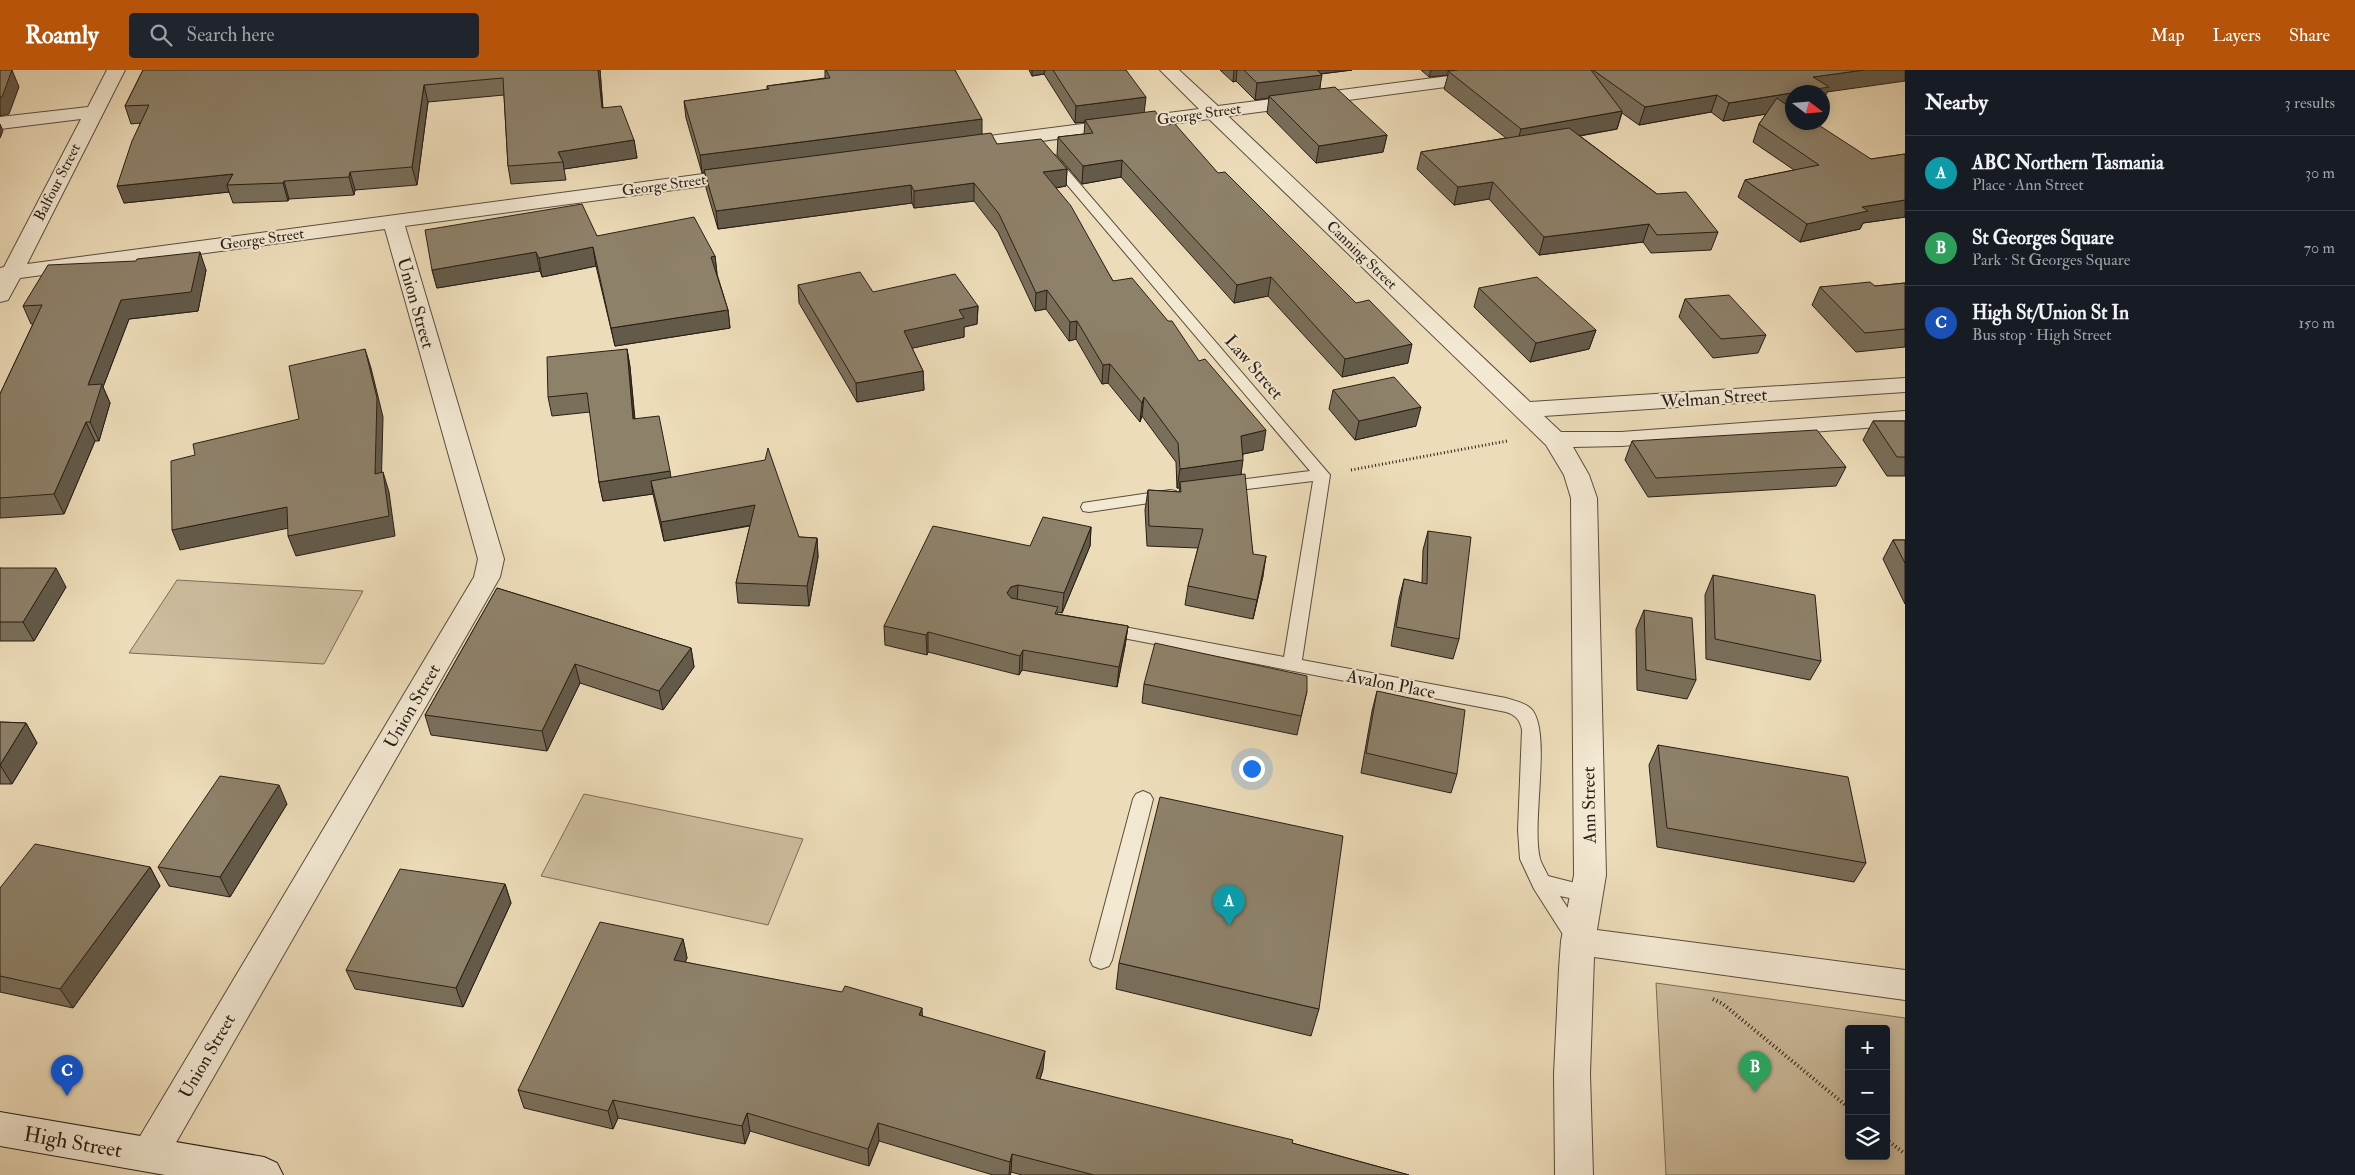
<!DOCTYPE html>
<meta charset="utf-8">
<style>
:root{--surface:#171b24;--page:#20242c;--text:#f1f3f6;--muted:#9ea1a6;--line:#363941;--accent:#b45309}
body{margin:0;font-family:"IM FELL Double Pica",serif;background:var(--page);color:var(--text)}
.controls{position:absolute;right:15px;bottom:15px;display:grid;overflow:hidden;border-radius:5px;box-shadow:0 2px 12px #0003}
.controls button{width:45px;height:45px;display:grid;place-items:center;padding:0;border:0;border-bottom:1px solid var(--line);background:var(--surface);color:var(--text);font:25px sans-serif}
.compass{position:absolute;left:1785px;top:15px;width:45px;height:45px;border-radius:50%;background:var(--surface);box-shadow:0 2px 12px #0003;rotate:106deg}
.you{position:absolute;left:1251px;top:698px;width:18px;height:18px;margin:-12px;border:4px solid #fff;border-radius:50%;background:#1a73e8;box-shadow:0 0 0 8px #1a73e833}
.badge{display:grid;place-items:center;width:32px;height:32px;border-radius:50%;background:var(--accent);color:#fff;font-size:16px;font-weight:700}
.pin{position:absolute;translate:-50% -41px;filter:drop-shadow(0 1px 2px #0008)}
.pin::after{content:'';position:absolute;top:26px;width:18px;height:15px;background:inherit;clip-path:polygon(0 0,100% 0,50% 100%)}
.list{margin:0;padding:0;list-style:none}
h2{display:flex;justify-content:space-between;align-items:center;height:65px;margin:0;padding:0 20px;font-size:21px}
h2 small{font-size:16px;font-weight:400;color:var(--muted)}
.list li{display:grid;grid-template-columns:32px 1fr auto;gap:15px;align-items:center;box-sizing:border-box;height:75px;padding:0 20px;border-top:1px solid var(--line)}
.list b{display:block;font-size:19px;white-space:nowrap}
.list p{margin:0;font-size:16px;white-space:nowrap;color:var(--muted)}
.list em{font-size:16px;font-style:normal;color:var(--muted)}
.icon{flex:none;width:28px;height:28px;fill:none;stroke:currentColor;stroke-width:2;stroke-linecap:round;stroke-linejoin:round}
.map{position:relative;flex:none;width:1905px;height:1105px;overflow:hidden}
header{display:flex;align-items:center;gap:30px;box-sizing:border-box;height:70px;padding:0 25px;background:var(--accent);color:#fff}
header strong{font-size:24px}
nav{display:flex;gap:28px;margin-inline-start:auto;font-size:18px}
.search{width:350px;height:45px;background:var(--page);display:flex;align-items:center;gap:12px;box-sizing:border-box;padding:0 18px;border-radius:5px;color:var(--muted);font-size:19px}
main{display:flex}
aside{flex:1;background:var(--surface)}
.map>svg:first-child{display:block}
</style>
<header>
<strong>Roamly</strong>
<div class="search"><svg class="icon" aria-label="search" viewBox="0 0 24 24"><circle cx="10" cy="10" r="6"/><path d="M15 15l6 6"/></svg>Search here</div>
<nav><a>Map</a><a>Layers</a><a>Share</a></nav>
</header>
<main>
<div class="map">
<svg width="1905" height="1105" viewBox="0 0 1905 1105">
<rect width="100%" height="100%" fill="#eddcb9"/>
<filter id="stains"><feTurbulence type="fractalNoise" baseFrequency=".004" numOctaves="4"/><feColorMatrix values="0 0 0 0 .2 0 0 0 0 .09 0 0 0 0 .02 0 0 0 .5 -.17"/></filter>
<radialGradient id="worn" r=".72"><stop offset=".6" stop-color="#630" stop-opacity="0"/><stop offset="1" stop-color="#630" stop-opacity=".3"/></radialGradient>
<!-- green -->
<g fill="#ccbc9d" stroke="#7a6e59" fill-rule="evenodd">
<path d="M 177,510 L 363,521 L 324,594 L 129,583 Z"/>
<path d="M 584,724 L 803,769 L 768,855 L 541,806 Z"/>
<path d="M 1656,913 L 1905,948 L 1905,1105 L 1666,1105 ZM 1849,959 L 1886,959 L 1886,1086 L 1849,1086 Z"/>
</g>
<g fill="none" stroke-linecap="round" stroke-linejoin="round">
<!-- service casing -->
<g stroke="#594e3e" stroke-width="2">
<g id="service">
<path d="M 1051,84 L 1055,85 L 1330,405 L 1302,590 L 1506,628 C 1515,631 1527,633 1533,641 C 1551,667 1531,753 1540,789 C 1542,795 1546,801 1548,806 L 1595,818 L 1598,824 L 1595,830 L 1588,832 L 1560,826 L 1589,871 L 1585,877 L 1578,880 L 1571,877 L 1534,819 L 1520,789 L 1518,760 L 1522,660 C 1520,650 1516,645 1506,642 L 1097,563 L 1094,559 L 1097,555 L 1103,553 L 1284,587 L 1313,411 L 1223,422 L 1217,421 L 1215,417 L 1217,413 L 1223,412 L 1310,401 L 1047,91 L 1045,88 Z"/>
<path d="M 1170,420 L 1176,421 L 1178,425 L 1176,429 L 1089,442 L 1083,441 L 1081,437 L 1083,433 L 1089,432 Z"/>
<path d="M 1143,721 L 1150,724 L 1153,729 L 1112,890 L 1109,896 L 1101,899 L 1093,896 L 1090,890 L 1133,729 L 1136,724 Z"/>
</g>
</g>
<!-- minor casing -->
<g stroke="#594e3e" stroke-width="2">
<g id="minor">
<path d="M 107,0 L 125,0 L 27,194 L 741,99 L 748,101 L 751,105 L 748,109 L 741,111 L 405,156 L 504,489 L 500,507 L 162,1097 L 149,1102 L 136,1097 L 131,1085 L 136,1073 L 474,507 L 478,489 L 385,159 L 20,208 L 8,230 L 0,232 L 0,198 L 4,197 L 81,49 L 0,59 L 0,47 L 88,37 Z"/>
<path d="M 1160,0 L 1179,0 L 1218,36 L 1495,0 L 1545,0 L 1542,4 L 1536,5 L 1228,46 L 1530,332 L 1905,308 L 1905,322 L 1544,346 L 1561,362 L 1621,362 L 1905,341 L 1905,355 L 1621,376 L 1573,377 L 1589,405 L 1597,428 L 1606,805 L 1597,860 L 1905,900 L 1905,930 L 1594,887 L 1590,1004 L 1593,1105 L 1555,1105 L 1554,1004 L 1559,899 L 1561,871 L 1574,805 L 1571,428 L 1564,405 L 1546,375 L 1209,49 L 958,82 L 951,80 L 948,76 L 951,72 L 958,70 L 1199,39 Z"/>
</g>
</g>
<!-- secondary casing -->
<g stroke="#281f15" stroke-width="2">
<path id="secondary" d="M 0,1042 L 264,1087 L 277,1093 L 283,1105 L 165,1105 L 0,1076 Z"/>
</g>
<!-- path-far1 -->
<path stroke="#281f15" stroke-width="3" stroke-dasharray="1 2.5" stroke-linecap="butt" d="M 1351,400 L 1507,371"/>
<!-- path -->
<g stroke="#281f15" stroke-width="4" stroke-dasharray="1 3" stroke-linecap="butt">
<path d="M 1713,929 L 1723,934 L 1849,1038"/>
<path d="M 1886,1069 L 1905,1084"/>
</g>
<!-- service -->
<use href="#service" fill="#f3e8d2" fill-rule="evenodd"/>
<!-- minor -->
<use href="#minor" fill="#f3e8d2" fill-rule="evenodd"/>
<!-- secondary -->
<use href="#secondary" fill="#f3e8d2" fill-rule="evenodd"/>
</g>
<!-- wall -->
<g fill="#7a6f5b" stroke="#281f15">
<path d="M 143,0 L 600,0 L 603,38 L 634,70 L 637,88 L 564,99 L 566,110 L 511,114 L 508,96 L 504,25 L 428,32 L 417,115 L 355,120 L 354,125 L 289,129 L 288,131 L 233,133 L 229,122 L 124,133 L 140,53 L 131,54 L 125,36 Z"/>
<path d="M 825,0 L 955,0 L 982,64 L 997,74 L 1067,99 L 1066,116 L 1056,118 L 1113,211 L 1199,291 L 1263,380 L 1243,384 L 1241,404 L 1253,484 L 1263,506 L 1253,549 L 1185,535 L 1188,516 L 1198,478 L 1147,476 L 1145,440 L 1148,420 L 1179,422 L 1180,418 L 1177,418 L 1176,392 L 1142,346 L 1140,352 L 1108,313 L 1102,314 L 1076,269 L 1069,271 L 1046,239 L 1035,241 L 998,162 L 974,131 L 914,138 L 912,133 L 718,159 L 706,118 L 705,102 L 702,103 L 686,48 L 684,31 L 767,20 L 767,16 L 825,8 Z"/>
<path d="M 1029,0 L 1126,0 L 1144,43 L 1165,55 L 1218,103 L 1408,293 L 1342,307 L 1268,226 L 1234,233 L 1121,107 L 1082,114 L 1057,85 L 1058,67 L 1084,64 L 1085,52 L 1075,53 L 1044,4 L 1032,6 Z"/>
<path d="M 1220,0 L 1352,0 L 1321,4 L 1320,19 L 1387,65 L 1383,82 L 1316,93 L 1267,43 L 1269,28 L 1255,30 L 1236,11 L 1233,12 Z"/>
<path d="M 1421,0 L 1905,0 L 1827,22 L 1822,34 L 1822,22 L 1792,22 L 1792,52 L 1871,89 L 1905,84 L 1905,147 L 1863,153 L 1860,159 L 1800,172 L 1738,127 L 1745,110 L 1794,100 L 1753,72 L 1759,54 L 1766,44 L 1723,51 L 1711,42 L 1639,55 L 1622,43 L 1617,59 L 1580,66 L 1657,124 L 1718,162 L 1711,180 L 1651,183 L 1643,172 L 1539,185 L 1489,129 L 1454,135 L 1417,99 L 1421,82 L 1506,68 L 1444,19 L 1448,5 L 1429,7 Z"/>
<path d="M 597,166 L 715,186 L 717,204 L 728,240 L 730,258 L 615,276 L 596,196 L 542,207 L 540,201 L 437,218 L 432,200 Z"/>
<path d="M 206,200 L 198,241 L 129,249 L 103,317 L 110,333 L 99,371 L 95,371 L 64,444 L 0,448 L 0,324 L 33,254 L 31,254 L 23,236 Z"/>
<path d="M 1905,213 L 1905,277 L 1856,282 L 1812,235 L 1820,217 L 1875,216 Z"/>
<path d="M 798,215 L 978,236 L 977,254 L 964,257 L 964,267 L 912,278 L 923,301 L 924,320 L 857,332 L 799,233 Z"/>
<path d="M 1479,218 L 1596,260 L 1589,279 L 1530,292 L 1474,237 Z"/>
<path d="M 1685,229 L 1766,265 L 1758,283 L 1713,288 L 1679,247 Z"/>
<path d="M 627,279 L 630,297 L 635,349 L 670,407 L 799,467 L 817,468 L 818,487 L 809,536 L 738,533 L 736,513 L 750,456 L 664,471 L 653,424 L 603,431 L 599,412 L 590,342 L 552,346 L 548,327 Z"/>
<path d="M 1333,320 L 1416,356 L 1355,370 L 1329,339 Z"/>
<path d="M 1873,351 L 1905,351 L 1905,406 L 1887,406 L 1863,370 Z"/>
<path d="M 1632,371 L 1846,397 L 1836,416 L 1648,427 L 1625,390 Z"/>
<path d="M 1091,457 L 1090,476 L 1062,543 L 1058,542 L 1057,544 L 1128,556 L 1125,576 L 1117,617 L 1022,600 L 1019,605 L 928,582 L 927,585 L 885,575 L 884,556 L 1030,476 Z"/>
<path d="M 1428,461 L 1459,569 L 1453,589 L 1391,576 L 1399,529 L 1404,509 L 1422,513 L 1423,480 Z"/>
<path d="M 1893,470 L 1905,470 L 1905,534 L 1883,489 Z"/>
<path d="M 0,498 L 66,517 L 34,571 L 0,571 Z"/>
<path d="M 1713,505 L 1821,591 L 1810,610 L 1706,589 L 1705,525 Z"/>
<path d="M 497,518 L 691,578 L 694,597 L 663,640 L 580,613 L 547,681 L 431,665 L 425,645 Z"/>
<path d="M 1644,540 L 1696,610 L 1687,629 L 1637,620 L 1636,559 Z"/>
<path d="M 1144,614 L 1307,621 L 1297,665 L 1142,633 Z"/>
<path d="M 1377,621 L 1457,704 L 1451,723 L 1361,703 L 1372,641 Z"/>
<path d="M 0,652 L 26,653 L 37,673 L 12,714 L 0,714 Z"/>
<path d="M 1658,675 L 1866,793 L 1854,812 L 1657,777 L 1649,695 Z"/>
<path d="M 287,734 L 230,827 L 169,816 L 158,797 Z"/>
<path d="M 150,797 L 160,816 L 73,938 L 0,922 L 0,818 Z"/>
<path d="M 505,814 L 511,833 L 463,937 L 355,919 L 346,900 Z"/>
<path d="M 683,869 L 687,888 L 685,892 L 922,946 L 1043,999 L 1040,1009 L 1292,1073 L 1409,1105 L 1022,1105 L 1011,1102 L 1010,1105 L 993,1105 L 879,1071 L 869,1096 L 750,1061 L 745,1074 L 618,1048 L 613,1059 L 524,1038 L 518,1020 Z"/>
<path d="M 1119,893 L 1319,939 L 1311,966 L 1116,919 Z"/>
</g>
<!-- shaded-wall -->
<g fill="#635a4a" stroke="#281f15">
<path d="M 12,0 L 19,17 L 9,44 L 0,46 L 0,27 Z"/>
<path d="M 598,0 L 600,0 L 604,56 L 602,38 Z"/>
<path d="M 1032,0 L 1045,0 L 1044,4 L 1032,6 Z"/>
<path d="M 1234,0 L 1237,0 L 1236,11 L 1233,12 Z"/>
<path d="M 1304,0 L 1352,0 L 1303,6 Z"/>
<path d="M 1431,0 L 1482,0 L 1448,1 L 1448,5 L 1429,7 Z"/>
<path d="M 1864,0 L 1905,0 L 1905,11 L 1827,22 L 1822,34 L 1822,22 L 1796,22 L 1813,7 Z"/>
<path d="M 1322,5 L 1319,22 L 1269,26 L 1269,28 L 1255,30 L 1257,13 Z"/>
<path d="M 424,15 L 428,32 L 417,115 L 412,97 Z"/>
<path d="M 1792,23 L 1792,40 L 1723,51 L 1729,33 Z"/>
<path d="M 1717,25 L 1711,42 L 1639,55 L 1645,37 Z"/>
<path d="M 1146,27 L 1144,44 L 1085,50 L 1085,52 L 1075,53 L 1076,36 Z"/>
<path d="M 1622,41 L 1617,59 L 1516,77 L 1521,59 Z"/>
<path d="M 982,49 L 982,66 L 704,100 L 705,102 L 702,103 L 700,85 Z"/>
<path d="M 0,54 L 3,61 L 0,68 Z"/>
<path d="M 1387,65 L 1383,82 L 1316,93 L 1319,76 Z"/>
<path d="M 634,70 L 637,88 L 564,99 L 563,92 L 558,82 Z"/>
<path d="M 1122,90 L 1121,107 L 1082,114 L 1083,96 Z"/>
<path d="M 1067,99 L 1066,116 L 1042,120 L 1043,102 Z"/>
<path d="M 350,102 L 355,120 L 354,125 L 349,107 Z"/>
<path d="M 233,104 L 227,115 L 229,122 L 124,133 L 117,116 Z"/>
<path d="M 284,111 L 289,129 L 288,131 L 283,113 Z"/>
<path d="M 1493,112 L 1489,129 L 1454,135 L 1458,117 Z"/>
<path d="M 974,113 L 974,131 L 914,138 L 914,121 Z"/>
<path d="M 911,115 L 912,133 L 718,159 L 716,141 Z"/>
<path d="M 1905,130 L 1905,147 L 1863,153 L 1860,159 L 1800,172 L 1807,154 L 1862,137 Z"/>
<path d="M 1649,154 L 1643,172 L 1539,185 L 1544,167 Z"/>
<path d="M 593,177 L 596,196 L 542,207 L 539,188 Z"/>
<path d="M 200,182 L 206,200 L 198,241 L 129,249 L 103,317 L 110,333 L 99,371 L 90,352 L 88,315 L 121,230 Z"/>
<path d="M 536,182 L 540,201 L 437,218 L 432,200 Z"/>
<path d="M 715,186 L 717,204 L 713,205 L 711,187 Z"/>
<path d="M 1271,207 L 1268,226 L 1234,233 L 1237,215 Z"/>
<path d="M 1047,220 L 1046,239 L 1035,241 L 1036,223 Z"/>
<path d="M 978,236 L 977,254 L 964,257 L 964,267 L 904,280 L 904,261 L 959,240 Z"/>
<path d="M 728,240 L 730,258 L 615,276 L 611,258 Z"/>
<path d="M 1077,251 L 1076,269 L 1069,271 L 1070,252 Z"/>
<path d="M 1596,260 L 1589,279 L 1530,292 L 1536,273 Z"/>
<path d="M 1412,274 L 1408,293 L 1342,307 L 1345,289 Z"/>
<path d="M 365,279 L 371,298 L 383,347 L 381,423 L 375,404 Z"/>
<path d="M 627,279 L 630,297 L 636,368 L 633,349 Z"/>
<path d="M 1110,294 L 1108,313 L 1102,314 L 1103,295 Z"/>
<path d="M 923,301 L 924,320 L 857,332 L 856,313 Z"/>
<path d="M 1144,327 L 1142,346 L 1140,352 L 1142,333 Z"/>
<path d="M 1421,337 L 1416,356 L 1355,370 L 1359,351 Z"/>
<path d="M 86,352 L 95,371 L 64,444 L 54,424 Z"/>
<path d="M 1266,360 L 1263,380 L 1238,385 L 1241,366 Z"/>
<path d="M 1243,390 L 1240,410 L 1180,412 L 1180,418 L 1177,418 L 1180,399 Z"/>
<path d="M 670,401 L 673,421 L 651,411 L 653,424 L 603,431 L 599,412 Z"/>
<path d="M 383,402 L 389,422 L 395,466 L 296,486 L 288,466 Z"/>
<path d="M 755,435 L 757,454 L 664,471 L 661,452 Z"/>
<path d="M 287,437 L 294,457 L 180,480 L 172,460 Z"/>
<path d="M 1091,457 L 1090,476 L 1062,543 L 1064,523 Z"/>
<path d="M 817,468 L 818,487 L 809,536 L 807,516 Z"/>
<path d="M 1266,486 L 1263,506 L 1253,549 L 1257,530 Z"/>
<path d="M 56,498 L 66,517 L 34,571 L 23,552 Z"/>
<path d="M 1018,515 L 1017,534 L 1010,536 L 1007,523 L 1011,517 Z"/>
<path d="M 1128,556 L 1125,576 L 1117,617 L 1119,597 Z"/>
<path d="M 928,562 L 928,582 L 927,585 L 926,565 Z"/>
<path d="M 691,578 L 694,597 L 663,640 L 659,621 Z"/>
<path d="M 1023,580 L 1022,600 L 1019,605 L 1020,586 Z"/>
<path d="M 575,594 L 580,613 L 547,681 L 542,661 Z"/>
<path d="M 26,653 L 37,673 L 12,714 L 0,695 Z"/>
<path d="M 279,715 L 287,734 L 230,827 L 220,807 Z"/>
<path d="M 150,797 L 160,816 L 73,938 L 60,919 Z"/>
<path d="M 505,814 L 511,833 L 463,937 L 456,918 Z"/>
<path d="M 683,869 L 687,888 L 678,909 L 674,890 Z"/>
<path d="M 922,938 L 923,956 L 919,945 Z"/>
<path d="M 1045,981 L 1043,999 L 1035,1026 L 1036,1008 Z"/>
<path d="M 613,1030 L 618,1048 L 613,1059 L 608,1041 Z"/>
<path d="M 747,1043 L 750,1061 L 745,1074 L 742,1056 Z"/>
<path d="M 878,1053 L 879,1071 L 869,1096 L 868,1079 Z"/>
<path d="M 1012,1084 L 1011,1102 L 1010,1105 L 1009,1105 L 1010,1092 Z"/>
</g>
<!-- building -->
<g fill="#8e816a" stroke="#281f15">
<path d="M 0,0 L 12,0 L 2,27 L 0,27 Z"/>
<path d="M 143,0 L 598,0 L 602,38 L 621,36 L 634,70 L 558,82 L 563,92 L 508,96 L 503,8 L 424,15 L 412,97 L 350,102 L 349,107 L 284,111 L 283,113 L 227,115 L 233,104 L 117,116 L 132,71 L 149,35 L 125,36 Z"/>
<path d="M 826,0 L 955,0 L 982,49 L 700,85 L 684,31 L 769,19 L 767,16 L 830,8 Z"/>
<path d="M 1053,0 L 1126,0 L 1146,27 L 1076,36 Z"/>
<path d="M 1244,0 L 1317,0 L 1322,5 L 1257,13 Z"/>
<path d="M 1459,0 L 1591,0 L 1622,41 L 1521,59 L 1448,1 Z"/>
<path d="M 1593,0 L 1864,0 L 1813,7 L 1829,17 L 1729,33 L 1717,25 L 1645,37 Z"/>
<path d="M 1335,17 L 1387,65 L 1319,76 L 1269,26 Z"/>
<path d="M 1777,28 L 1792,39 L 1792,52 L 1814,52 L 1871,89 L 1905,84 L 1905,130 L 1862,137 L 1868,141 L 1807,154 L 1745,110 L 1819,95 L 1759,54 Z"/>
<path d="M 1155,41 L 1165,55 L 1175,54 L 1218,103 L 1225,102 L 1356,233 L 1369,230 L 1412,274 L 1345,289 L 1271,207 L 1237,215 L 1122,90 L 1083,96 L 1058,67 L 1093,63 L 1085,50 Z"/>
<path d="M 1569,58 L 1657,124 L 1686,122 L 1718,162 L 1657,165 L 1649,154 L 1544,167 L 1493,112 L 1458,117 L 1421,82 Z"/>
<path d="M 991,63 L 997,74 L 1041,69 L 1067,99 L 1043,102 L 1071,136 L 1113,211 L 1132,208 L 1168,251 L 1172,251 L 1199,291 L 1205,289 L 1266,360 L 1241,366 L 1243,390 L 1180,399 L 1178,373 L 1144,327 L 1142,333 L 1110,294 L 1103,295 L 1077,251 L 1070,252 L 1047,220 L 1036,223 L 999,144 L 974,113 L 914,121 L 911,115 L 716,141 L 704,100 Z"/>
<path d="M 582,134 L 597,166 L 694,147 L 715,186 L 711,187 L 728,240 L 611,258 L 593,177 L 539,188 L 536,182 L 432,200 L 425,160 Z"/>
<path d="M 200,182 L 191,222 L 121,230 L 88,315 L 102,314 L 90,352 L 86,352 L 54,424 L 0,428 L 0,324 L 42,235 L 23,236 L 48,195 L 136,191 L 137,189 Z"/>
<path d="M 860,202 L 873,222 L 955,204 L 978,236 L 959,240 L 964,248 L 904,261 L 923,301 L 856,313 L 798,215 Z"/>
<path d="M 1537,207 L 1596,260 L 1536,273 L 1479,218 Z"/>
<path d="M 1870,212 L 1875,216 L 1905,213 L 1905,259 L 1865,263 L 1820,217 Z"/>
<path d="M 1729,225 L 1766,265 L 1721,269 L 1685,229 Z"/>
<path d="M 365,279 L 377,328 L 375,404 L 383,402 L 389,446 L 288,466 L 287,437 L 172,460 L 171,391 L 195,385 L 193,374 L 299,349 L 289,296 Z"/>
<path d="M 627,279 L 633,349 L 659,346 L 670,401 L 599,412 L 587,323 L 548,327 L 547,287 Z"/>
<path d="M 1394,307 L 1421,337 L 1359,351 L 1333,320 Z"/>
<path d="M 1873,351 L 1905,351 L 1905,387 L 1897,387 Z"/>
<path d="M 1817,360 L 1846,397 L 1656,408 L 1632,371 Z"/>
<path d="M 768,378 L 799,467 L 817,468 L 807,516 L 736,513 L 755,435 L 661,452 L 651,411 L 765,390 Z"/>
<path d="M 1245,404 L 1253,484 L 1266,486 L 1257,530 L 1188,516 L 1203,459 L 1149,456 L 1148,420 L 1181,422 L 1180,412 Z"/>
<path d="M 1043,447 L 1091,457 L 1064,523 L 1018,515 L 1011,517 L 1007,523 L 1011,528 L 1058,537 L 1055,544 L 1128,556 L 1119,597 L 1023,580 L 1020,586 L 928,562 L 926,565 L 884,556 L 933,456 L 1030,476 Z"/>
<path d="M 1428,461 L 1471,467 L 1459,569 L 1396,557 L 1404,509 L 1427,514 Z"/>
<path d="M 1893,470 L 1905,470 L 1905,493 Z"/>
<path d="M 0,498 L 56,498 L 23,552 L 0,552 Z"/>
<path d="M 1713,505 L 1815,525 L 1821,591 L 1715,569 Z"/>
<path d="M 497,518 L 691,578 L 659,621 L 575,594 L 542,661 L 425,645 Z"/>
<path d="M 1644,540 L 1692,548 L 1696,610 L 1646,600 Z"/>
<path d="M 1155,573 L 1307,606 L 1307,621 L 1301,646 L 1144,614 Z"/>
<path d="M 1377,621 L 1465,640 L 1457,704 L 1366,683 Z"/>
<path d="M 0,652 L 26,653 L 0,695 Z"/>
<path d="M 1658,675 L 1848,707 L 1866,793 L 1667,758 Z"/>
<path d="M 220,706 L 279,715 L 220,807 L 158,797 Z"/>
<path d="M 1160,727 L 1343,766 L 1319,939 L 1119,893 Z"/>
<path d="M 35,774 L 150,797 L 60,919 L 0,906 L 0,818 Z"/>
<path d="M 400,799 L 505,814 L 456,918 L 346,900 Z"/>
<path d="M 600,852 L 683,869 L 674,890 L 842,922 L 845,916 L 922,938 L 919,945 L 1045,981 L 1036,1008 L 1293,1070 L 1292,1073 L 1409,1105 L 1094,1105 L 1012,1084 L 1010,1092 L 878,1053 L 868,1079 L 747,1043 L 742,1056 L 613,1030 L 608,1041 L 518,1020 Z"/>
</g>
<g text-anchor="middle" stroke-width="4" stroke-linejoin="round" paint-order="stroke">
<!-- far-street labels -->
<g font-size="15" fill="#281f15" stroke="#f3e8d2">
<text transform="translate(1199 44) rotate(-8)" y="5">George Street</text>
<text transform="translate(57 112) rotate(-63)" y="5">Balfour Street</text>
<text transform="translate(664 115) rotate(-8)" y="5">George Street</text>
<text transform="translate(262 169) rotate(-8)" y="5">George Street</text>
<text transform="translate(1362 185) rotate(44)" y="5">Canning Street</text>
</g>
<!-- street labels -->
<g font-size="18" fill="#281f15" stroke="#f3e8d2">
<text transform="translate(416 233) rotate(74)" y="6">Union Street</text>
<text transform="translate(1254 297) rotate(49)" y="6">Law Street</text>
<text transform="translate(1714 328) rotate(-4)" y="6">Welman Street</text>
<text transform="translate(1391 614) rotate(11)" y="6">Avalon Place</text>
<text transform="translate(412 636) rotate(-60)" y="6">Union Street</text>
<text transform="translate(1589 735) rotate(-91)" y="6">Ann Street</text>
<text transform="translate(207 986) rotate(-60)" y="6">Union Street</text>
</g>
<!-- near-street labels -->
<g font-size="21" fill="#281f15" stroke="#f3e8d2">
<text transform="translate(73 1072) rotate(10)" y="7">High Street</text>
</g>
</g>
<rect width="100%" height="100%" filter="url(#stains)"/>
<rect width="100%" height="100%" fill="url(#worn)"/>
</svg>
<div class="controls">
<button>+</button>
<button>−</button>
<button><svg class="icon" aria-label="layers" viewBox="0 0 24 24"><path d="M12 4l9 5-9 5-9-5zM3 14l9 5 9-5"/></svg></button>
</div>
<svg class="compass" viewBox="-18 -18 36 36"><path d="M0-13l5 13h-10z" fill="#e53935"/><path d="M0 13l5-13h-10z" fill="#9ea1a6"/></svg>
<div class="you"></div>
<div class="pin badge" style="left:1229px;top:856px;background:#0f9aa8">A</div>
<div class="pin badge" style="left:1755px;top:1022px;background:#2e9e5b">B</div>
<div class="pin badge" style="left:67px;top:1026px;background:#1a4fb4">C</div>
</div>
<aside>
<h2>Nearby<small>3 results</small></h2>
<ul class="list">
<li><span class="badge" style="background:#0f9aa8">A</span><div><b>ABC Northern Tasmania</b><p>Place · Ann Street</p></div><em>30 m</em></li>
<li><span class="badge" style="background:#2e9e5b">B</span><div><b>St Georges Square</b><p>Park · St Georges Square</p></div><em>70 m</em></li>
<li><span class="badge" style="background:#1a4fb4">C</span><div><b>High St/Union St In</b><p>Bus stop · High Street</p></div><em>150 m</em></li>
</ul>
</aside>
</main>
